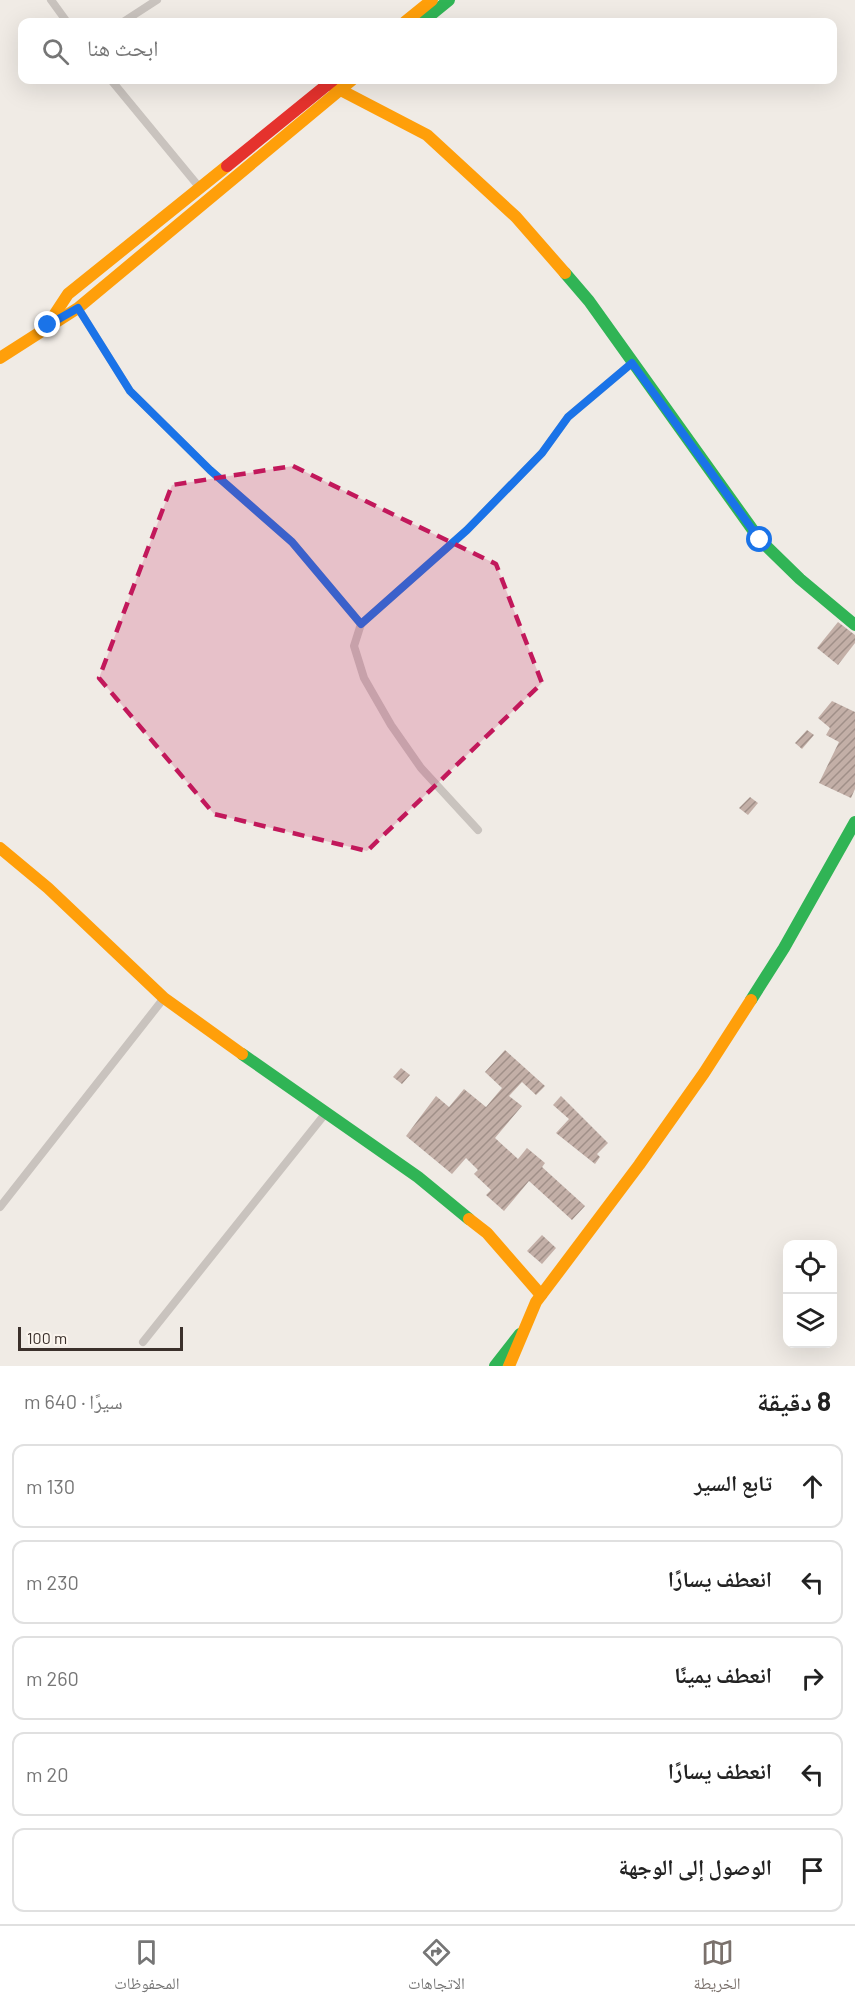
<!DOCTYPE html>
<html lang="ar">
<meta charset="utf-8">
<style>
:root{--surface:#fff;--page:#f2f2f2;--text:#222;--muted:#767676;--line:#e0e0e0;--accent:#7a716c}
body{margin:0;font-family:Barlow,"Noto Naskh Arabic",sans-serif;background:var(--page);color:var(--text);direction:rtl}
.controls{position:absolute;right:18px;bottom:18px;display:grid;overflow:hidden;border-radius:12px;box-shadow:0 6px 24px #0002}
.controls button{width:54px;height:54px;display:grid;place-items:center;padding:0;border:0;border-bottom:2px solid var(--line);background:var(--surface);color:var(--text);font:30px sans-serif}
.scale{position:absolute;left:18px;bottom:15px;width:165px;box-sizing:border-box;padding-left:6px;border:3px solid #3b302b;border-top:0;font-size:16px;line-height:21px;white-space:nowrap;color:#3b302b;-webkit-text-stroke:4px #fbf5ee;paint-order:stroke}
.stop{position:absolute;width:18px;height:18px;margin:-14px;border:4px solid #1a73e8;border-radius:50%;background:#fff}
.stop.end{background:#1a73e8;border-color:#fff;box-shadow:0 2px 6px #0008}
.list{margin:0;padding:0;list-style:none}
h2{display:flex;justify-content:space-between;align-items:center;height:78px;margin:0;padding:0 24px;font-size:26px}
h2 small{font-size:20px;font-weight:400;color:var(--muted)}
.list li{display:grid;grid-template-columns:39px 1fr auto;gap:18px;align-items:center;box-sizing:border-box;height:84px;margin:0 12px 12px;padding:0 12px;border:2px solid var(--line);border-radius:12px}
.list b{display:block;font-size:22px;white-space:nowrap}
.list em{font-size:20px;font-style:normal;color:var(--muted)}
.icon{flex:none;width:33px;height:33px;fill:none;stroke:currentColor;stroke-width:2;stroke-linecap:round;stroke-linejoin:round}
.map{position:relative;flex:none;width:855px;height:1366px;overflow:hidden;direction:ltr}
.search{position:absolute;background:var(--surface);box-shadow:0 6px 24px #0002;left:18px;right:18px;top:18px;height:66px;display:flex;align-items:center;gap:15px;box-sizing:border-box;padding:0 21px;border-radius:12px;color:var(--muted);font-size:22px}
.sheet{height:558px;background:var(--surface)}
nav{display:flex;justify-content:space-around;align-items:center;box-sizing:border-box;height:84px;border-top:2px solid var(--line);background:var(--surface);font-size:16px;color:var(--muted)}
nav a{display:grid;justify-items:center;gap:3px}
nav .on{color:var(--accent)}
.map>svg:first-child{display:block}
</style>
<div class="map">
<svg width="855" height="1366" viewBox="0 0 855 1366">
<defs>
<pattern id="building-hatch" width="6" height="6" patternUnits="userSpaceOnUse" patternTransform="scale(1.5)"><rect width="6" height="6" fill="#c3afa7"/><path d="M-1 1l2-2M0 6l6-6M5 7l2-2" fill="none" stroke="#a08f88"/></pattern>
</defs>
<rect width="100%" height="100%" fill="#f0ebe5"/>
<!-- building -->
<g fill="url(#building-hatch)">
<path d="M 838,622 L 855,635 L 855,643 L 838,665 L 817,648 Z"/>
<path d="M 832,701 L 855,712 L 855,789 L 851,798 L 819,783 L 839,742 L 826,735 L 830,728 L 818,718 Z"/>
<path d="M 807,730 L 814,735 L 802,749 L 795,743 Z"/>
<path d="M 750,797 L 758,803 L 748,815 L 739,808 Z"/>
<path d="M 505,1050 L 545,1086 L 536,1095 L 522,1082 L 509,1096 L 522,1106 L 495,1138 L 518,1159 L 527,1148 L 545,1163 L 542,1167 L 585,1206 L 572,1220 L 529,1181 L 504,1211 L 486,1195 L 491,1190 L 474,1174 L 478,1170 L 466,1158 L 452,1174 L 406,1136 L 436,1096 L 449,1107 L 464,1089 L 486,1107 L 502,1088 L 485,1072 Z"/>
<path d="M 401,1068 L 410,1075 L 402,1084 L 393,1077 Z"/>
<path d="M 561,1096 L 608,1143 L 597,1154 L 600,1157 L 595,1164 L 556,1133 L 569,1119 L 553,1105 Z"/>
<path d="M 542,1235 L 556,1248 L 542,1264 L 527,1251 Z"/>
</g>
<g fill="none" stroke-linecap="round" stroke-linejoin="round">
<!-- street -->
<g stroke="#c9c3be" stroke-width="8">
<path d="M 51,0 L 67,22"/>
<path d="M 123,22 L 157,0"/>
<path d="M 111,80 L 200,188"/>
<path d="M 78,308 L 130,391 L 210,470 L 292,542 L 361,624 L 467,530 L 542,453 L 568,417 L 632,363"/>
<path d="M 361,624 L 354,646 L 364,678 L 391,725 L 421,768 L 478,830"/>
<path d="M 0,1207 L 164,998"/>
<path d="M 143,1342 L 325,1114"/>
</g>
<!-- fast -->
<g stroke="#30b455" stroke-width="12">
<path d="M 422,22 L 449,0"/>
<path d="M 565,273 L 589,301 L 760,540 L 800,579 L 855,625"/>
<path d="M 751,1000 L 784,948 L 855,822"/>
<path d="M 242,1054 L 418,1177 L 469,1219"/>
<path d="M 495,1366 L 520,1334"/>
</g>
<!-- slow -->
<g stroke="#ff9f0a" stroke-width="12">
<path d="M 405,22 L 432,0"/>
<path d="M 329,84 L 427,135 L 516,217 L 565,273"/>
<path d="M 49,323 L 68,294 L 227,166"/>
<path d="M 0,358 L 78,308 L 352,80"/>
<path d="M 0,848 L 48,888 L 164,998 L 242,1054"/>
<path d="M 469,1219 L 487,1233 L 541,1295"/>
<path d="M 509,1366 L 536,1302 L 639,1165 L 704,1073 L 751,1000"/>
</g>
<!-- jam -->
<path stroke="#e5322d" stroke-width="12" d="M 227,166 L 333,80"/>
</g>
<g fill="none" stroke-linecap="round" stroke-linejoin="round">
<!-- route -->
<path stroke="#1a73e8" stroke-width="8" d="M 48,325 L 78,308 L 130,391 L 210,470 L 292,542 L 361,624 L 467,530 L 542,453 L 568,417 L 632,363 L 760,540"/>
</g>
<!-- marked area -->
<path fill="#c2185b" fill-opacity="0.2" stroke="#c2185b" stroke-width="4.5" stroke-dasharray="12 8" stroke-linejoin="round" d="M 293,466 L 496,564 L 542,683 L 367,851 L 214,814 L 99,678 L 172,485 Z"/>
</svg>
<div class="controls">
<button><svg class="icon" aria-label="locate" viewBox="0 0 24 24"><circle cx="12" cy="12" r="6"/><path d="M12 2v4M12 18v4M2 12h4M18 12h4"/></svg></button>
<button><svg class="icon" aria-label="layers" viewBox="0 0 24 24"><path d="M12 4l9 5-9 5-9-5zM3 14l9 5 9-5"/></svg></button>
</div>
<div class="scale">100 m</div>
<div class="stop" style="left:760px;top:540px"></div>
<div class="stop end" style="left:48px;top:325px"></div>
<div class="search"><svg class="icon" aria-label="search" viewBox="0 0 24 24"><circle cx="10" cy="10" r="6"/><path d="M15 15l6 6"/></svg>ابحث هنا</div>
</div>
<section class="sheet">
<h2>8 دقيقة<small>سيرًا · 640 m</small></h2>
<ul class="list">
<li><svg class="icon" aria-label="ahead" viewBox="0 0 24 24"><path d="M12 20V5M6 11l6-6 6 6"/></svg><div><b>تابع السير</b></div><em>130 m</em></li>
<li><svg class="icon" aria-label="left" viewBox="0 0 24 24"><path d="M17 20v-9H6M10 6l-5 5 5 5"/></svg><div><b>انعطف يسارًا</b></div><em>230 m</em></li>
<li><svg class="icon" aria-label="right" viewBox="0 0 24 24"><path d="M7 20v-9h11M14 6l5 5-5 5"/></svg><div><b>انعطف يمينًا</b></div><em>260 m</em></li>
<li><svg class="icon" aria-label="left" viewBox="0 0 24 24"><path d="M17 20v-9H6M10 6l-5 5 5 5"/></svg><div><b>انعطف يسارًا</b></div><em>20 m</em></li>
<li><svg class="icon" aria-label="arrive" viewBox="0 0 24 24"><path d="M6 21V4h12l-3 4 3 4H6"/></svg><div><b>الوصول إلى الوجهة</b></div></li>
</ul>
</section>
<nav>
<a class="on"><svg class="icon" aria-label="map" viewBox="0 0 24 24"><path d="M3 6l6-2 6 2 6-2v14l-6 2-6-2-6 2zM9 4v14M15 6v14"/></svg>الخريطة</a>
<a><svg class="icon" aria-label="directions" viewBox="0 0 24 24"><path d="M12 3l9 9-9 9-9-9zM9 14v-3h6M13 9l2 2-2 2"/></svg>الاتجاهات</a>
<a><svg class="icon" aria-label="saved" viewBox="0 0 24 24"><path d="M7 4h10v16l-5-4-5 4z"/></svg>المحفوظات</a>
</nav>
